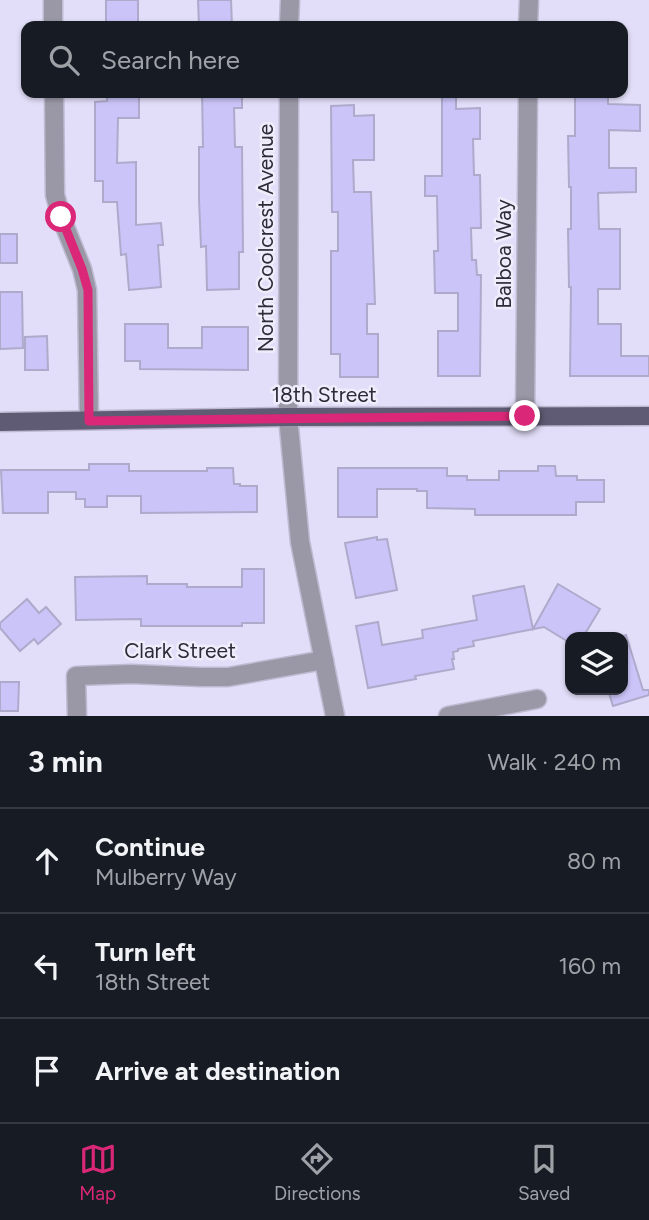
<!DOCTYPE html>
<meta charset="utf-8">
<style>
:root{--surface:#171b24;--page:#20242c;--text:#f1f3f6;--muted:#9ea1a6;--line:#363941;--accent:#db2777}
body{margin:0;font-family:Figtree,sans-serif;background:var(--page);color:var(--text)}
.controls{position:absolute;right:21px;bottom:21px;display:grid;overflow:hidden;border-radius:14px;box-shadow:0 2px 5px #0004}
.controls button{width:63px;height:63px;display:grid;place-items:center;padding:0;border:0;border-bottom:2px solid var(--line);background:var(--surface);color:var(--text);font:35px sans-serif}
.stop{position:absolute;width:21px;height:21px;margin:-16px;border:5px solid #db2777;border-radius:50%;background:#fff}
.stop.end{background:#db2777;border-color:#fff;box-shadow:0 2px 7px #0008}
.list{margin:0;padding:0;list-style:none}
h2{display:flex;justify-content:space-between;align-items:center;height:91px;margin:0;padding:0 28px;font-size:30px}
h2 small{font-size:23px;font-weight:400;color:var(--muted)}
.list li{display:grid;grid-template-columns:46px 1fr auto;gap:21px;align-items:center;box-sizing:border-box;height:105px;padding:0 28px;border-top:2px solid var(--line)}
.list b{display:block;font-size:26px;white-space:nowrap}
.list p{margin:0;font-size:23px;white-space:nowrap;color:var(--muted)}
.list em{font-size:23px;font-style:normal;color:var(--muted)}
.icon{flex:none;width:38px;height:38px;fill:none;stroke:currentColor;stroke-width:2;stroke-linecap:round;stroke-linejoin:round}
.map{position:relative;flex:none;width:649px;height:716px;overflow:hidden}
.search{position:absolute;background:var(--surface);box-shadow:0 2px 5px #0004;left:21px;right:21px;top:21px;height:77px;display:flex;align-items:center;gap:18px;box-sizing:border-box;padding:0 24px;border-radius:14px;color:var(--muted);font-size:26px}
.sheet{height:406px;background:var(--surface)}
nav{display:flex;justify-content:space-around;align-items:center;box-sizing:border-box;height:98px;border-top:2px solid var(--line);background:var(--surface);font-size:19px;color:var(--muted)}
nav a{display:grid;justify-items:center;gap:4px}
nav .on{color:var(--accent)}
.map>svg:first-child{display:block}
</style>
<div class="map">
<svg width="649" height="716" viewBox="0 0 649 716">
<rect width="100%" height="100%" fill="#e2def9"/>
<!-- building -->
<g fill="#cbc4f8" stroke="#afaacb" stroke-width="2">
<rect x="106" y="0" width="32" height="26"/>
<path d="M 198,0 L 231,0 L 232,26 L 199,26 Z"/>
<path d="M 107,93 L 139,93 L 139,118 L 118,118 L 117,163 L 136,162 L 136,225 L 161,223 L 163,245 L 158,245 L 161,287 L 129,290 L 126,254 L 121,255 L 117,202 L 103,202 L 103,181 L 95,181 L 95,102 L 107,101 Z"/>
<path d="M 202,93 L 242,93 L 242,108 L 234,108 L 235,147 L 242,147 L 243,252 L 239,252 L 239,289 L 207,290 L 206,246 L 201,247 L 199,200 L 199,147 L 203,147 Z"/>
<path d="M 575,93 L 608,93 L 608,104 L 640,105 L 640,131 L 609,130 L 609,168 L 636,168 L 636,192 L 598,193 L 599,229 L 620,229 L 620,289 L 598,289 L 598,324 L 621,324 L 621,356 L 649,356 L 649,376 L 570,376 L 571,287 L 569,287 L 568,229 L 571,229 L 571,187 L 569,187 L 568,136 L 575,136 Z"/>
<path d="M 442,94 L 456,94 L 456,109 L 480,108 L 480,139 L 473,139 L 474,175 L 480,175 L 481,228 L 471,228 L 472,260 L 476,260 L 477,275 L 481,275 L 480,376 L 438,376 L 438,331 L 458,331 L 458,293 L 435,293 L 434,251 L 438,251 L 437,196 L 425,196 L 425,176 L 442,176 Z"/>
<path d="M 354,105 L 354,116 L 374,115 L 374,160 L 353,160 L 354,192 L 371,192 L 375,304 L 367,304 L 367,334 L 378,334 L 378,377 L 340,377 L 340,354 L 331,354 L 331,251 L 338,251 L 338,212 L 332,212 L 331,106 Z"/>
<rect x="0" y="234" width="17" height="29"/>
<path d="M 0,292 L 22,292 L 23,348 L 0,349 Z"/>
<path d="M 125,324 L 168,324 L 168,348 L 202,348 L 202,327 L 248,327 L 248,370 L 140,369 L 140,361 L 125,361 Z"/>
<path d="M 47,336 L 48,370 L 25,370 L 25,337 Z"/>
<path d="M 89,464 L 129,464 L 129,471 L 207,471 L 207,468 L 233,468 L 234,484 L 240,484 L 240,486 L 257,486 L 257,512 L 141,513 L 141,496 L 107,496 L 107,507 L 85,507 L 85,499 L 76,499 L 76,492 L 48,492 L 48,513 L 3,513 L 1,470 L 89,470 Z"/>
<path d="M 538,466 L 555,466 L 556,476 L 577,476 L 577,480 L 604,480 L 604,502 L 576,502 L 576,515 L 475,515 L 475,509 L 427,508 L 427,491 L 417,491 L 417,489 L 377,489 L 377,517 L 338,517 L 338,468 L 447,468 L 447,476 L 467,476 L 467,480 L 499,480 L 499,471 L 538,471 Z"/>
<path d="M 377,537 L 377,540 L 387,539 L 397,590 L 356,598 L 345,543 Z"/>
<path d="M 242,569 L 264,569 L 264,623 L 242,623 L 242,626 L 141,626 L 141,619 L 76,620 L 75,577 L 147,576 L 147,584 L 187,584 L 187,587 L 242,587 Z"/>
<path d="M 558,584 L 600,609 L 583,637 L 570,637 L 570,643 L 544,627 L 473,641 L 474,646 L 458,649 L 458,651 L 453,652 L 454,659 L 452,659 L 454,669 L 415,676 L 416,679 L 368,688 L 356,626 L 378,622 L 382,645 L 423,638 L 422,630 L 477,620 L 473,596 L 524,586 L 533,629 Z"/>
<path d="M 27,599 L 39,613 L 46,607 L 61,624 L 38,644 L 34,639 L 20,651 L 0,628 L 0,623 Z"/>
<path d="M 626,635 L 643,690 L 649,690 L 649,695 L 613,706 L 608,690 L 623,690 L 623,636 Z"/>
<path d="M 0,682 L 19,682 L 18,711 L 0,711 Z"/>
</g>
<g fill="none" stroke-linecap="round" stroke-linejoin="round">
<!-- minor casing -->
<g stroke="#bebad2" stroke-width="21">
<g id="minor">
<path d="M 53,0 L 53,26"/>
<path d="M 289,26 L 290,0"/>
<path d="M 528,26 L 529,0"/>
<path d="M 54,93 L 55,195 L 61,217 L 82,269 L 87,290 L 89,420"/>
<path d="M 289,93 L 288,417 L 300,542 L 335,716"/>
<path d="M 525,416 L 528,93"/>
<path d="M 77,716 L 76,676 L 131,674 L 201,677 L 228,677 L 324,660"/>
<path d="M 448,716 L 537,699"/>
</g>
</g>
<!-- major casing -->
<g stroke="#bebad2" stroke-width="21">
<path id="major" d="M 0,422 L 288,417 L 649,416"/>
</g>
<!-- minor -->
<use href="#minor" stroke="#9a98a6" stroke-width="18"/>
<!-- major -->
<use href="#major" stroke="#5f5b74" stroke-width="18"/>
</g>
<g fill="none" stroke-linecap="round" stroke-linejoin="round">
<!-- route -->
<path stroke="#db2777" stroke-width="9" d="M 61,217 L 82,269 L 88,290 L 89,421 L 525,416"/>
</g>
<g text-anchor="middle" stroke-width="5" stroke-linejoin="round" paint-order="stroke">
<!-- street labels -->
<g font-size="21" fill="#2d2b38" stroke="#efedfb">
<text transform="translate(266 238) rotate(-90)" y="7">North Coolcrest Avenue</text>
<text transform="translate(504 254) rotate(-90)" y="7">Balboa Way</text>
<text x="324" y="402">18th Street</text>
<text x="180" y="658">Clark Street</text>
</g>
</g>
</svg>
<div class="controls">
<button><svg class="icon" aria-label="layers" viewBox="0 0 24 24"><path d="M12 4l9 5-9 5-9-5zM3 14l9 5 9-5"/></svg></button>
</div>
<div class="stop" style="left:61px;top:217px"></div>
<div class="stop end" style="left:525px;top:416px"></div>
<div class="search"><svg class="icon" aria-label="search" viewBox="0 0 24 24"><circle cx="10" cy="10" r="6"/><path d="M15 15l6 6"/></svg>Search here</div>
</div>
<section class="sheet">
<h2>3 min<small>Walk · 240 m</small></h2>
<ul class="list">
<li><svg class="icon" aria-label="ahead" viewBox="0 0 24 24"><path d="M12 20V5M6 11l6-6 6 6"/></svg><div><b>Continue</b><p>Mulberry Way</p></div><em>80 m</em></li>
<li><svg class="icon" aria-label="left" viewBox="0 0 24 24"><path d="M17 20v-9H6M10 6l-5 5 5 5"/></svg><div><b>Turn left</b><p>18th Street</p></div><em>160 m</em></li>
<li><svg class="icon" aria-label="arrive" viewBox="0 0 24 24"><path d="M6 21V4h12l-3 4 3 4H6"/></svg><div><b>Arrive at destination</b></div></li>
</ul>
</section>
<nav>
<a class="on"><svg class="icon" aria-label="map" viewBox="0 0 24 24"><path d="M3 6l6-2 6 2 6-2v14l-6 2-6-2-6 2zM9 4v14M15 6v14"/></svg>Map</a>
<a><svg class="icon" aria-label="directions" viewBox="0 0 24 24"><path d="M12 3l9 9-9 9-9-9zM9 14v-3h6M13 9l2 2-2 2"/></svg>Directions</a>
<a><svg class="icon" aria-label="saved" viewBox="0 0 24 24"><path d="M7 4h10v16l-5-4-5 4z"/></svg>Saved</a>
</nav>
